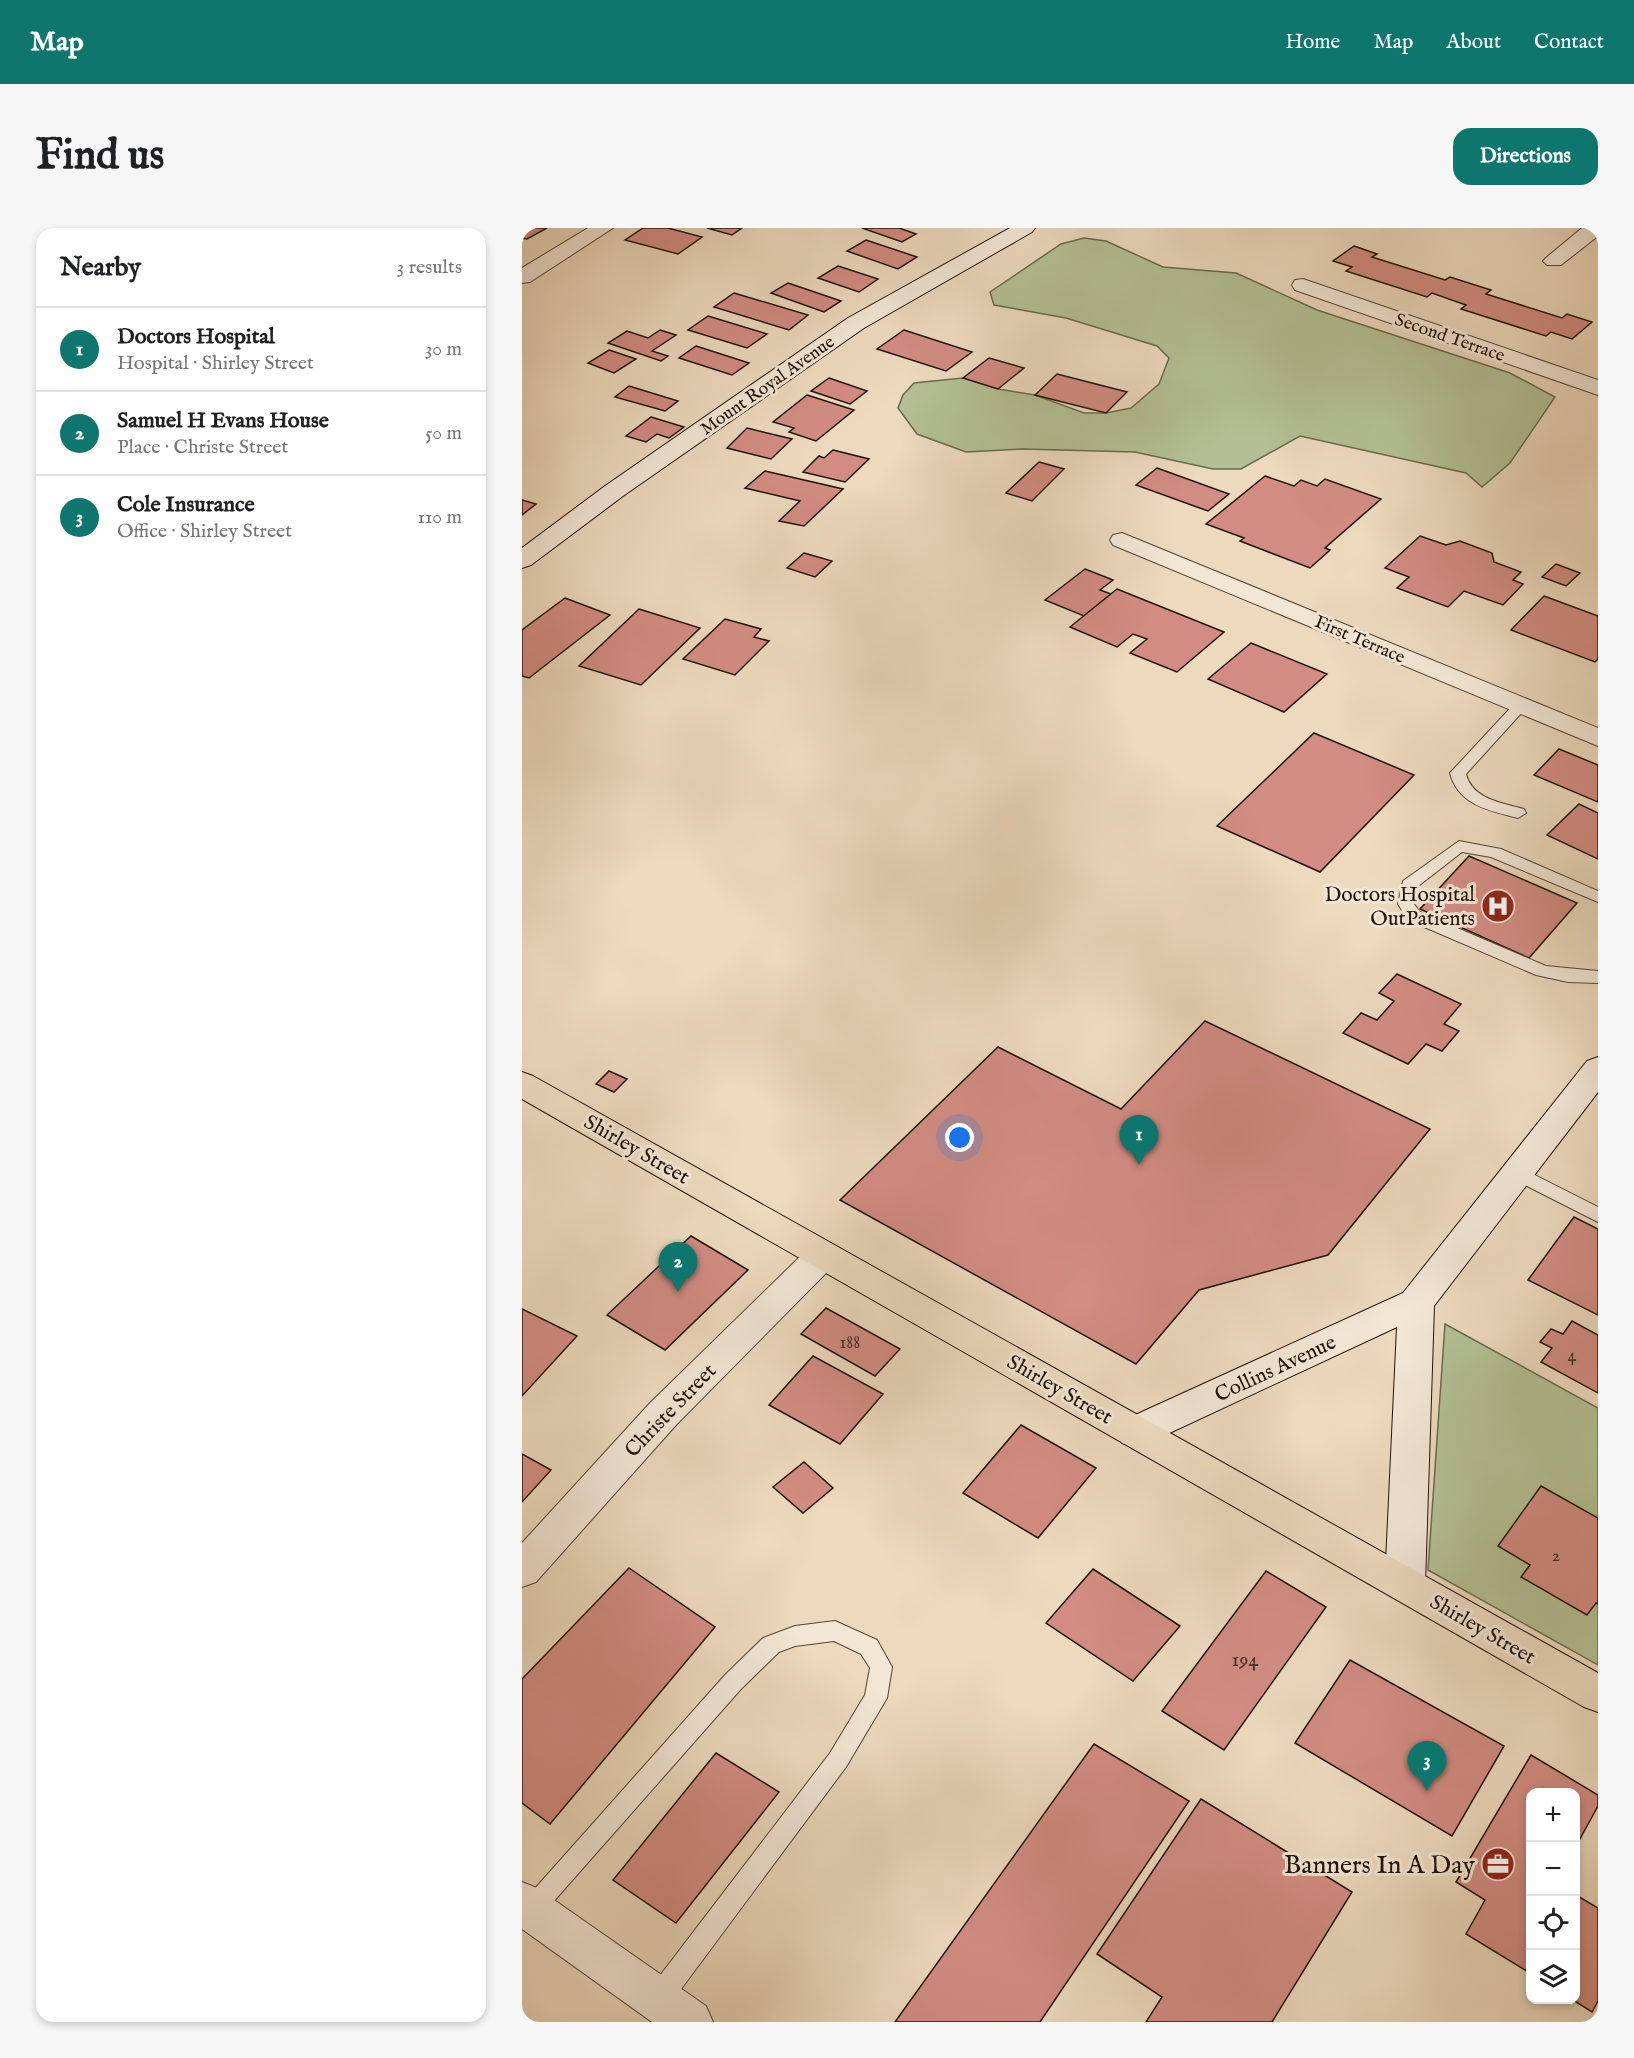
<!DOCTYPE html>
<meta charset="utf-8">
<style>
:root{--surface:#fff;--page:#f6f6f6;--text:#202124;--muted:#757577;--line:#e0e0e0;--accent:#0f766e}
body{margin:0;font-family:"IM FELL English",serif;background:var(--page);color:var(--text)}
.controls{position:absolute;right:18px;bottom:18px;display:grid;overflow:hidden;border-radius:12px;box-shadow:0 3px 9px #0003}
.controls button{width:54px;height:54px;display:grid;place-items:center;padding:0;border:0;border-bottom:2px solid var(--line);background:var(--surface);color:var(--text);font:30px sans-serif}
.you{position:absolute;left:438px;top:910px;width:21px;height:21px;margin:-15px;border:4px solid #fff;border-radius:50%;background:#1a73e8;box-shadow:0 0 0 9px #1a73e833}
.badge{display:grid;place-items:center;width:39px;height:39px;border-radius:50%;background:var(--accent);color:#fff;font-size:20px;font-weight:700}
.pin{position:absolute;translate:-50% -50px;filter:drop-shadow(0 2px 3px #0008)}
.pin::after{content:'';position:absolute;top:32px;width:21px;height:18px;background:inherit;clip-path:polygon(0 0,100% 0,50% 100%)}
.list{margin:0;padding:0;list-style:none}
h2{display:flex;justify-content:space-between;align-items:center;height:78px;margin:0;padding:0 24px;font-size:26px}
h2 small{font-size:20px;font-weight:400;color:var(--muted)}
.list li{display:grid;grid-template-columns:39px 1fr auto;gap:18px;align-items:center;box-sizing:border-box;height:84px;padding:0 24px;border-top:2px solid var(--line)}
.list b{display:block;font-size:22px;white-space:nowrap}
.list p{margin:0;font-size:20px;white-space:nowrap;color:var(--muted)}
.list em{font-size:20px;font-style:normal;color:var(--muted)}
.icon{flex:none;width:33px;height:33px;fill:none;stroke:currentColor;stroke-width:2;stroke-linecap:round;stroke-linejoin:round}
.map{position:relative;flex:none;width:1076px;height:1794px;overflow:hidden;border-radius:18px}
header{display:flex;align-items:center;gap:36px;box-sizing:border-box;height:84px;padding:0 30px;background:var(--accent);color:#fff}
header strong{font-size:28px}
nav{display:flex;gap:33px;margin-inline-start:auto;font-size:21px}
.intro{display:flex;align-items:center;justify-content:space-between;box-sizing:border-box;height:144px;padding:0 36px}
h1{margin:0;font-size:42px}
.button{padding:15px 27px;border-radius:18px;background:var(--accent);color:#fff;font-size:21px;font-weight:700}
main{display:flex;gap:36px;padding:0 36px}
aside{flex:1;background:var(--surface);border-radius:18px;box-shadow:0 3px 9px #0003}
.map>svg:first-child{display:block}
</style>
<header>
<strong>Map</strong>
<nav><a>Home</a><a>Map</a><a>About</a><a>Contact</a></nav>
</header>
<div class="intro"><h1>Find us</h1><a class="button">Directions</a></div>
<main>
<aside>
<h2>Nearby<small>3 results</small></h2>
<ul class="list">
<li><span class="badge">1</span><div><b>Doctors Hospital</b><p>Hospital · Shirley Street</p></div><em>30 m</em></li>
<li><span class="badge">2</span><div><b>Samuel H Evans House</b><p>Place · Christe Street</p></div><em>50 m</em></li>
<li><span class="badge">3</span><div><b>Cole Insurance</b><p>Office · Shirley Street</p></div><em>110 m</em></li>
</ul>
</aside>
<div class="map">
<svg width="1076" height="1794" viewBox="0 0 1076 1794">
<rect width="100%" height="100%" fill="#ecd9be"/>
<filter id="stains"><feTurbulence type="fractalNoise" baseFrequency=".00333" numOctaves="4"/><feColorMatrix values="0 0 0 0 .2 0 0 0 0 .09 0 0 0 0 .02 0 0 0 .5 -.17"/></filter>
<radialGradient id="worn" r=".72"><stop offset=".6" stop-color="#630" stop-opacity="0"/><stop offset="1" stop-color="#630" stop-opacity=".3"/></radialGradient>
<!-- green -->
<g fill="#b3c095" stroke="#6a6a4f" stroke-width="1.5">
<path d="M 562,10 L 584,13 L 641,39 L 714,45 L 795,82 L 988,145 L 1033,169 L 988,235 L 960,259 L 944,245 L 778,208 L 719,241 L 691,241 L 613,224 L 501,221 L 444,224 L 395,206 L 376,180 L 381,167 L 392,155 L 441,150 L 476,161 L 513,167 L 562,185 L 584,185 L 609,180 L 637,156 L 647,130 L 635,118 L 544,90 L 472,77 L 468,64 L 539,16 Z"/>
<path d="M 923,1096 L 1076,1180 L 1076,1437 L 906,1342 Z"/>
</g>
<!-- building -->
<g fill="#d28c83" stroke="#201309" stroke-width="1.5">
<path d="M 0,0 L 25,0 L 5,11 L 0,10 Z"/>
<path d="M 121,0 L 146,0 L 180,9 L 156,26 L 103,12 Z"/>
<path d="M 185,0 L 220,0 L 210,7 Z"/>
<path d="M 340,0 L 377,0 L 394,6 L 380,14 Z"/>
<path d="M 344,12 L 395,29 L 376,41 L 325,23 Z"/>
<path d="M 832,18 L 855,26 L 850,29 L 923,52 L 928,49 L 969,62 L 964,66 L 1040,90 L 1045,86 L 1070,94 L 1050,111 L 1029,104 L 1024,108 L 939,81 L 944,77 L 910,65 L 905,69 L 824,43 L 830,39 L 811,33 Z"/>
<path d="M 316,38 L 356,51 L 337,64 L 296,50 Z"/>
<path d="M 266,55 L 319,73 L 302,84 L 249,65 Z"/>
<path d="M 212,65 L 286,87 L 267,102 L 192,79 Z"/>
<path d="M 186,88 L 245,106 L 225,120 L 166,102 Z"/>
<path d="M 138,102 L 154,107 L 130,123 L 146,128 L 139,133 L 86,115 L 105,103 L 126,110 Z"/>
<path d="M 382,102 L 450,124 L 424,143 L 355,121 Z"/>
<path d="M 174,118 L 227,135 L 210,147 L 157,130 Z"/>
<path d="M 87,122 L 114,131 L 92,145 L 66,135 Z"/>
<path d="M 467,130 L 502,140 L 476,161 L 441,150 Z"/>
<path d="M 535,146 L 605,164 L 584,185 L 513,167 Z"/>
<path d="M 307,150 L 345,163 L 328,176 L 289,163 Z"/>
<path d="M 107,158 L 156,173 L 143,183 L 93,169 Z"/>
<path d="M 285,167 L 332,182 L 294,213 L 267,204 L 272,200 L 251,194 Z"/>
<path d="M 129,189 L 162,199 L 147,210 L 135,206 L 124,214 L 104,208 Z"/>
<path d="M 225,200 L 270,211 L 249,231 L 205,220 Z"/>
<path d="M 311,222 L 347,231 L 323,254 L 281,244 L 297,228 L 302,230 Z"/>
<path d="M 517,234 L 542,241 L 510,273 L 484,265 Z"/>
<path d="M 635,240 L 707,266 L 686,283 L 614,257 Z"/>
<path d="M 243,243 L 321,261 L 282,298 L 257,293 L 278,273 L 223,260 Z"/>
<path d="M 743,248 L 772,258 L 779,252 L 795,258 L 803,251 L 859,271 L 803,320 L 808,322 L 788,340 L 718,313 L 722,310 L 684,296 Z"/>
<path d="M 0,272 L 14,276 L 0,287 Z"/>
<path d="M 898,308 L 924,317 L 938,313 L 970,325 L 972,334 L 999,344 L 991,352 L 1001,356 L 981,377 L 942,363 L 926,379 L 875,360 L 887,349 L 863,340 Z"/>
<path d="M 282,325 L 310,333 L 293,349 L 265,340 Z"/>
<path d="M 1034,336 L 1058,345 L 1044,358 L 1020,349 Z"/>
<path d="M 563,341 L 591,352 L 578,362 L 589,366 L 562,388 L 523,372 Z"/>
<path d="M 595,361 L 702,404 L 655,444 L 608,425 L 625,411 L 611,406 L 595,419 L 548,399 Z"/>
<path d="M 1022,368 L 1076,388 L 1076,431 L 1073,434 L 989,402 Z"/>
<path d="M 43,370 L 88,387 L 7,450 L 0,448 L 0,402 Z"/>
<path d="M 117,381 L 178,400 L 119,457 L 57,438 Z"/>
<path d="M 203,391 L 239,401 L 232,409 L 247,413 L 213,447 L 161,431 Z"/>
<path d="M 729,415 L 805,446 L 762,484 L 686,451 Z"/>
<path d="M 792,505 L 892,547 L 798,644 L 695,598 Z"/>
<path d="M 1037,521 L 1076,537 L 1076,574 L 1012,547 Z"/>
<path d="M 1057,576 L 1076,585 L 1076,631 L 1025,607 Z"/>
<path d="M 947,628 L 1055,675 L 1007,730 L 898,681 Z"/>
<path d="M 875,746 L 939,776 L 922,796 L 937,803 L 920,823 L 904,816 L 886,836 L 821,805 L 839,785 L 855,792 L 872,773 L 857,765 Z"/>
<path d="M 683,793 L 908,901 L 806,1027 L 677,1062 L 614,1136 L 318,972 L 476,819 L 599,881 Z"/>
<path d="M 87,843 L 105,851 L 92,864 L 74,856 Z"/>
<path d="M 1052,989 L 1076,1001 L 1076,1087 L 1006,1052 Z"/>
<path d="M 169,1008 L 226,1042 L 143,1122 L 85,1087 Z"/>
<path d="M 304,1080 L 378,1121 L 353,1148 L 279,1106 Z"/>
<path d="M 0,1081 L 55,1108 L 0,1168 Z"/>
<path d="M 1050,1093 L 1076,1107 L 1076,1165 L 1019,1134 L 1030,1120 L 1018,1114 L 1029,1101 L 1041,1106 Z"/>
<path d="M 291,1128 L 361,1166 L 318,1216 L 247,1177 Z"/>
<path d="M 499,1197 L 574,1240 L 516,1310 L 441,1265 Z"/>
<path d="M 0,1226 L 29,1242 L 0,1274 Z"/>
<path d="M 282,1234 L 311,1260 L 281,1285 L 251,1259 Z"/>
<path d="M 1019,1258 L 1076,1290 L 1076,1376 L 1074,1375 L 1065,1387 L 999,1349 L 1008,1337 L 976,1318 Z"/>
<path d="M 107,1340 L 193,1399 L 28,1596 L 0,1575 L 0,1451 Z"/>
<path d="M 571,1341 L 658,1398 L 611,1453 L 524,1395 Z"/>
<path d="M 744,1343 L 804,1379 L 702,1522 L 640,1483 Z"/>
<path d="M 828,1432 L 982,1518 L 930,1608 L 773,1515 Z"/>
<path d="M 572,1516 L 667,1573 L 518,1794 L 373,1794 Z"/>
<path d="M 194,1525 L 257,1564 L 154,1695 L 91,1652 Z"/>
<path d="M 1009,1527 L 1076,1567 L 1076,1578 L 1054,1618 L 1054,1564 L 1008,1564 L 1008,1745 L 944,1706 L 963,1672 L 934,1654 Z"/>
<path d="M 679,1571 L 830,1664 L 750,1794 L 624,1794 L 640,1769 L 575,1726 Z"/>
<path d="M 1054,1667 L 1076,1680 L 1076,1773 L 1070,1784 L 1051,1772 L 1054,1772 Z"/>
</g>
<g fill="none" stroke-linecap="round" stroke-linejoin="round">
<!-- lane casing -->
<g stroke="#534436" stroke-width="2">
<g id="lane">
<path d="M 998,474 L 1005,478 L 1003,481 L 944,546 C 950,571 980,575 1002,581 L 1004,585 L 996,590 C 968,583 936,577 928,545 L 993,475 Z"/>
<path d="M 937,613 L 979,621 L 1076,663 L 1076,674 L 969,629 L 940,624 L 895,659 L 892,676 L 898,684 L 1024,738 L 1076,743 L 1076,755 L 1046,754 L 1014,747 L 886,692 L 876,676 L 881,653 Z"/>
<path d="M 995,938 L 1076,979 L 1076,994 L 989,950 L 986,945 L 989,940 Z"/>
<path d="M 313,1393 L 355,1412 L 370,1439 L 365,1470 L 324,1539 L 145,1780 L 136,1783 L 127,1780 L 124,1771 L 127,1762 L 308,1525 L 343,1467 L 348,1440 L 339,1426 L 312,1413 L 273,1418 L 257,1424 L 219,1461 L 17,1690 L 9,1694 L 1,1690 L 1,1674 L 203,1447 L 241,1410 L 273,1398 Z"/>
</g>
</g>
<!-- street casing -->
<g stroke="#534436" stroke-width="2">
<g id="street">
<path d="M 66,0 L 91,0 L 8,54 L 0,55 L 0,40 Z"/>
<path d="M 1060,0 L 1076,0 L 1076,8 L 1039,37 L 1025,37 L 1021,33 L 1025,29 Z"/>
<path d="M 781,51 L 1076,152 L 1076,167 L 773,62 L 770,57 L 773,52 Z"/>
<path d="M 600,305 L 1076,500 L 1076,518 L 591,317 L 588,312 L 591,307 Z"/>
<path d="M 301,1014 L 313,1018 L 318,1027 L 313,1036 L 154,1197 L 14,1354 L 0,1359 L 0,1315 L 128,1175 L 289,1018 Z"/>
<path d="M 0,1654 L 15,1660 L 184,1778 L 191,1794 L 130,1794 L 0,1701 Z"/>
</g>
</g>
<!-- secondary casing -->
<g stroke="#201309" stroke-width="2">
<g id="secondary">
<path d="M 488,0 L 513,0 L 510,4 L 342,100 L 101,268 L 9,337 L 0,340 L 0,320 L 83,258 L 326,90 Z"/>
<path d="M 1076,829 L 1076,864 L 912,1078 L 903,1356 L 897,1368 L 883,1373 L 869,1368 L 863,1356 L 875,1099 L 626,1215 L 613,1219 L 600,1215 L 594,1204 L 600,1193 L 881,1065 L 1065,833 Z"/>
</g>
</g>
<!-- highway casing -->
<g stroke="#201309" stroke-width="2">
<path id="highway" d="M 0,844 L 11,848 L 1076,1445 L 1076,1484 L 1062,1479 L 0,871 Z"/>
</g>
<!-- lane -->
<use href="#lane" fill="#f3e6d5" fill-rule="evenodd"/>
<!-- street -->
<use href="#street" fill="#f3e6d5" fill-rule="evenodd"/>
<!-- secondary -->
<use href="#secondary" fill="#f3e6d5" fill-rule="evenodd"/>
<!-- highway -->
<use href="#highway" fill="#ecd9be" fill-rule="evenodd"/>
</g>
<!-- icons -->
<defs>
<g id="hospital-disc" transform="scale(1.725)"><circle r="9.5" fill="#8f2418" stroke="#f3e6d5"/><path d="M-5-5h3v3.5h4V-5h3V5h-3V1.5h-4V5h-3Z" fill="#fff"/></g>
<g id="office-disc" transform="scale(1.725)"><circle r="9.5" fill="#8f2418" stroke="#f3e6d5"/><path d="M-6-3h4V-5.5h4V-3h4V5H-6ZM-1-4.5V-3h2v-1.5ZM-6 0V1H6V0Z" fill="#fff"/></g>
</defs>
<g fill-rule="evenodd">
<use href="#hospital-disc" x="976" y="678"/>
<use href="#office-disc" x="976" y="1636"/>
</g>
<g text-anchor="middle" stroke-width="6" stroke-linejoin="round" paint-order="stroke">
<!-- far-street labels -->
<g font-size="18" fill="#201309" stroke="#f3e6d5">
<text transform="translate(928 109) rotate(19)" y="6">Second Terrace</text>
<text transform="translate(245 157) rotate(-35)" y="6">Mount Royal Avenue</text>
<text transform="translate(838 411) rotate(23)" y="6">First Terrace</text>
</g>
<!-- number labels -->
<g font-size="18" fill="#4c3128">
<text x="328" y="1120">188</text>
<text x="1050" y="1133">4</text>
<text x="1034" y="1333">2</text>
</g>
<!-- poi labels -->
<g font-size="21" fill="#201309" stroke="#f3e6d5" text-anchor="end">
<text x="953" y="673">Doctors Hospital<tspan x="953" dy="24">OutPatients</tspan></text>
</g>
<!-- street labels -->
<g font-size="21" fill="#201309" stroke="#f3e6d5">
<text transform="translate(115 921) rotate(30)" y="7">Shirley Street</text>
<text transform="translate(753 1140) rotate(-25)" y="7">Collins Avenue</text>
<text transform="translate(538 1161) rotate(30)" y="7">Shirley Street</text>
<text transform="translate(148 1182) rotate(-46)" y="7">Christe Street</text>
<text transform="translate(961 1401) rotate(30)" y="7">Shirley Street</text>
</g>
<!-- near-number labels -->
<g font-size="21" fill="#4c3128">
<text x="723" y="1438">194</text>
</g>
<!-- near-poi labels -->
<g font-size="26" fill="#201309" stroke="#f3e6d5" text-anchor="end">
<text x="953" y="1645">Banners In A Day</text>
</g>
</g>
<rect width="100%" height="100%" filter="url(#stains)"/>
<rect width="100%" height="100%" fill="url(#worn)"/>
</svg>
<div class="controls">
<button>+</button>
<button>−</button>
<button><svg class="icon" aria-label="locate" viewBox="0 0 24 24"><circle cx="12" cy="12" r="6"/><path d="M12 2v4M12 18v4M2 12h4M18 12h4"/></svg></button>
<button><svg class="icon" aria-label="layers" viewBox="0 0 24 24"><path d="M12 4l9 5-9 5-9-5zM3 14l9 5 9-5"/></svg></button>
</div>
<div class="you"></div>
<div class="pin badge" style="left:617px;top:937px">1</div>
<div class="pin badge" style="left:156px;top:1064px">2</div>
<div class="pin badge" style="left:905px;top:1563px">3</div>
</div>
</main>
